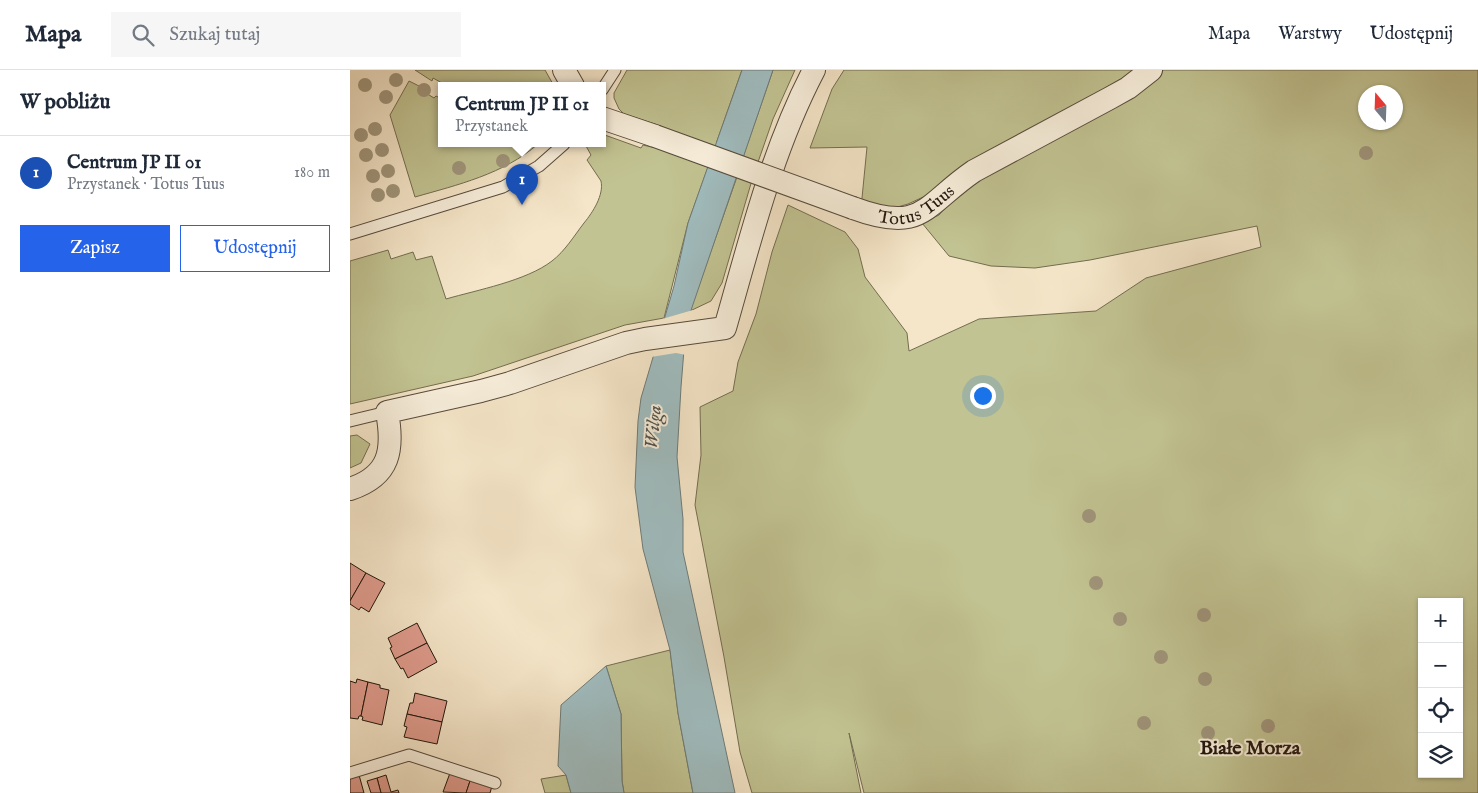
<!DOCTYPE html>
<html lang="pl">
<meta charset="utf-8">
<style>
:root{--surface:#fff;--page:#f6f6f7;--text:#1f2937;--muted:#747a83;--line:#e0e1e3;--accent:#2563eb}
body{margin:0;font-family:"IM FELL English",serif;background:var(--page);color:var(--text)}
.controls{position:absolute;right:15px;bottom:15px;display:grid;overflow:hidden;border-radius:0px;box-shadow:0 1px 4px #0004}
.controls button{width:45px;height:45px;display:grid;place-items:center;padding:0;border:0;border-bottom:1px solid var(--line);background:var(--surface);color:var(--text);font:25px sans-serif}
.compass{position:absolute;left:1008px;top:15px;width:45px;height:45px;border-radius:50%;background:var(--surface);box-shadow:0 1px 4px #0004;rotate:341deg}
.you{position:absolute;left:632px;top:325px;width:18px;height:18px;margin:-12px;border:4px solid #fff;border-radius:50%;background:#1a73e8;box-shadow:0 0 0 8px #1a73e833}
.badge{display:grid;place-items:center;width:32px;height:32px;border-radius:50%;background:var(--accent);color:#fff;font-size:16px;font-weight:700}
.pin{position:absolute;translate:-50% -41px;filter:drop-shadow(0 1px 2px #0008)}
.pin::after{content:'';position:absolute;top:26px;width:18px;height:15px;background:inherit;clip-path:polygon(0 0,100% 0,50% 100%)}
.popup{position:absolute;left:88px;top:12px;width:168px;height:65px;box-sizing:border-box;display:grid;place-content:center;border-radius:0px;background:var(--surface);filter:drop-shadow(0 1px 4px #0005);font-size:16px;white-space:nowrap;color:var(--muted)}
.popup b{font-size:19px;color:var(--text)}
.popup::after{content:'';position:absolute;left:50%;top:100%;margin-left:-10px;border:10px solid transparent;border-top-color:var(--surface)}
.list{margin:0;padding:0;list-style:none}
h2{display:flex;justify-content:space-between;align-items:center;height:65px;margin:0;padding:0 20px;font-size:21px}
h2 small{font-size:16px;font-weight:400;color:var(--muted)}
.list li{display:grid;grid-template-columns:32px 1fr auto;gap:15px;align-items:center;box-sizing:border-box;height:75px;padding:0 20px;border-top:1px solid var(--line)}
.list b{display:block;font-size:19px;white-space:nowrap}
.list p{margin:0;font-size:16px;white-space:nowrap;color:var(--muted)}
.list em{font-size:16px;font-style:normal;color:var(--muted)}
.actions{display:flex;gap:10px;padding:15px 20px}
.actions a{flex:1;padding:11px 0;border:1px solid var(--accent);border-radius:0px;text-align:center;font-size:18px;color:var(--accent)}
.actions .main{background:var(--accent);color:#fff}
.icon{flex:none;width:28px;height:28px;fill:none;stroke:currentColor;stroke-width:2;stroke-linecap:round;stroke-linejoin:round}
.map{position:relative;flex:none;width:1128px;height:723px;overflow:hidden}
header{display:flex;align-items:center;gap:30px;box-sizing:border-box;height:70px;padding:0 25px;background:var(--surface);border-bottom:1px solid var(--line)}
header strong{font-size:24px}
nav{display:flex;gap:28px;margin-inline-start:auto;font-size:18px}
.search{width:350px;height:45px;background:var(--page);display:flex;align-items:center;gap:12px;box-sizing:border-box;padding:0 18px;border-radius:0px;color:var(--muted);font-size:19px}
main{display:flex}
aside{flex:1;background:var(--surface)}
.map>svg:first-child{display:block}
</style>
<header>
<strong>Mapa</strong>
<div class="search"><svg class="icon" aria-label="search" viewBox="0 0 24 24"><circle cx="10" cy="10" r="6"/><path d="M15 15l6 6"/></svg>Szukaj tutaj</div>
<nav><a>Mapa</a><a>Warstwy</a><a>Udostępnij</a></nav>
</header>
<main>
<aside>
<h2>W pobliżu<small></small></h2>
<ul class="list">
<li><span class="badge" style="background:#1a4fb4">1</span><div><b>Centrum JP II 01</b><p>Przystanek · Totus Tuus</p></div><em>180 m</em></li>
</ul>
<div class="actions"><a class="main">Zapisz</a><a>Udostępnij</a></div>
</aside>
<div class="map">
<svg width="1128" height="723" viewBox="0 0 1128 723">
<rect width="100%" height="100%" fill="#f5e6c9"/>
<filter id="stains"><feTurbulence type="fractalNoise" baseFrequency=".004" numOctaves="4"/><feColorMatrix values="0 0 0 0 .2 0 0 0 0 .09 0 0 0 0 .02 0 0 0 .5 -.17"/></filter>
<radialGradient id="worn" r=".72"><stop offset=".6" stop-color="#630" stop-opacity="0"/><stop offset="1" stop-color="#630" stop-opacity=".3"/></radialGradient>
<!-- green -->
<g fill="#c2c392" stroke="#726d50" fill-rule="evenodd">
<path d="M 65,0 L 195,0 L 204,16 L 92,17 L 92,13 L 83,8 L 82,11 Z"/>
<path d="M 277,0 L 392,0 L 367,71 L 365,80 L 308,55 L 274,44 L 269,39 L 264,28 L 264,23 Z"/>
<path d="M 423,0 L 445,0 L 423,49 L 407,95 L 392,90 Z"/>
<path d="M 494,0 L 790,0 L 584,122 L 558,134 L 537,140 L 510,135 L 512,128 L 517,77 L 460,78 L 482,19 Z"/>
<path d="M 813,0 L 1128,0 L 1128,723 L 514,723 L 499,663 L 511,723 L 402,723 L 390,682 L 374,587 L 345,435 L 351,385 L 350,337 L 383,321 L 388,292 L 406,244 L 422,182 L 438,135 L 495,162 L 508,179 L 515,207 L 557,263 L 559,281 L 629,249 L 746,241 L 796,208 L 911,177 L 907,156 L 740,190 L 685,198 L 641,196 L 599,186 L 572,153 L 589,145 L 611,120 L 811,4 ZM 1016,22 L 1046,22 L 1046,52 L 1016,52 ZM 1072,532 L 1109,532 L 1109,704 L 1072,704 Z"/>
<path d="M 59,11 L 77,20 L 76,23 L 84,28 L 86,26 L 92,29 L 92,74 L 188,74 C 154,104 107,115 65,127 L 40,45 Z"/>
<path d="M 252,64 L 291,78 L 293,75 L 301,77 L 302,75 L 358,97 L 338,153 L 314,248 L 275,255 L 123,306 L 0,334 L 0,191 L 38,180 L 41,189 L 63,182 L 66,190 L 82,186 L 96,229 C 127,220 176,211 202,191 C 215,181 224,166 234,153 C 243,142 254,125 251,111 L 237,90 L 241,85 L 236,76 L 237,74 L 252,74 Z"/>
<path d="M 388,104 L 402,110 L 372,213 L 361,231 L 340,241 Z"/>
<path d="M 7,365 L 20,374 L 11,393 L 0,398 L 0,366 Z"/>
<path d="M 320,580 L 328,643 L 343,723 L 274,723 L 272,711 L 271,644 L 256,596 Z"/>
<path d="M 216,705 L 221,723 L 195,723 L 191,709 Z"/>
</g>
<!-- water -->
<g fill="#a0bdc0" stroke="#6e7b78">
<path d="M 392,0 L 423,0 L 336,255 L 331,317 L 327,387 L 333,449 L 333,482 L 385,723 L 343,723 L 328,643 L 320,580 L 293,479 L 285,417 L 288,351 L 291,328 L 324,216 L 338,153 Z"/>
<path d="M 256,596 L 271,644 L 272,711 L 274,723 L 221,723 L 216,705 L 208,696 L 211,635 Z"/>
</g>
<!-- pier -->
<path fill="#f5e6c9" d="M 343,240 L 339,255 L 336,285 L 326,283 L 301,287 L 312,249 Z"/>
<!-- building -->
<g fill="#df9c8d" stroke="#22170d">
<path d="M 0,493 L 16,503 L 0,531 Z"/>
<path d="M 16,503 L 35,513 L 19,542 L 11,537 L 9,540 L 0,534 L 0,531 Z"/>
<path d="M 67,553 L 77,573 L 45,589 L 40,578 L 42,577 L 38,568 Z"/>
<path d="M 77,573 L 87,592 L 58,608 L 53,598 L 51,599 L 45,589 Z"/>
<path d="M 7,609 L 18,612 L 11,646 L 9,646 L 8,649 L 0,648 L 0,611 L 6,613 Z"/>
<path d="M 18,612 L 30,615 L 30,618 L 39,620 L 32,655 L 12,650 L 13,647 L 11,646 Z"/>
<path d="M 65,623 L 97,631 L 92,652 L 57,644 L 60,633 L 63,633 Z"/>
<path d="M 57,644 L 92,652 L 87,674 L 54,667 L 57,657 L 54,656 Z"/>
<path d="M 100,703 L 120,711 L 116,723 L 93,722 Z"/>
<path d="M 9,705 L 14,723 L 0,723 L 0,709 Z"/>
<path d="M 36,705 L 41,722 L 48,720 L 49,723 L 31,723 L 27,708 Z"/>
<path d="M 27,708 L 31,723 L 21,723 L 17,711 Z"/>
<path d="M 121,708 L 142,716 L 140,723 L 116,723 Z"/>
</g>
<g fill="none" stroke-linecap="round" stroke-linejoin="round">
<!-- lane casing -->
<g stroke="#574b3c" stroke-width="13">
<g id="lane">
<path d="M 252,20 L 265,0"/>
<path d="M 0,164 L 153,117 L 189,96 L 214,74"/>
<path d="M 0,351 L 37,342"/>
<path d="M 0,703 L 59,685 L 145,713"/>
</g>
</g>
<!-- street casing -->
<g stroke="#574b3c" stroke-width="24">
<g id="street">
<path d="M 214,0 L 223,16"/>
<path d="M 252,48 L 305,66"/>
<path id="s1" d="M 503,138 C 573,164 573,136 624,101 L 760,28 L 778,18 L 801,0"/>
<path d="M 0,419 C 40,406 44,380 37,342 L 131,321 L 160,313 L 276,273 L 295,269 L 375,258 C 400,171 422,80 464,0"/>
</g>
</g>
<!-- lane -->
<use href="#lane" stroke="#f8efdc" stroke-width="11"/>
<!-- street -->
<use href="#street" stroke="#f8efdc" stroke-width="22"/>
<!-- street-bridge casing -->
<g stroke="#574b3c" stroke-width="24" stroke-linecap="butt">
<path id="street-bridge" d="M 305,66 L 503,138"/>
</g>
<!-- street-bridge -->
<use href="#street-bridge" stroke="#f8efdc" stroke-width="22"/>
</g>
<!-- trees -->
<g fill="#a0957b">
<circle cx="46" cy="10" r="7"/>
<circle cx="15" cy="15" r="7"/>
<circle cx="74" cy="20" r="7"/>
<circle cx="36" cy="27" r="7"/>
<circle cx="25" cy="59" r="7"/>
<circle cx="11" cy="65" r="7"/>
<circle cx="32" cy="80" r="7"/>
<circle cx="1016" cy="83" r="7"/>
<circle cx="16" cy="85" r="7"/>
<circle cx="153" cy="91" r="7"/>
<circle cx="109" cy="98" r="7"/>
<circle cx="38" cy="101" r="7"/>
<circle cx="23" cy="106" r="7"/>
<circle cx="43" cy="121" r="7"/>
<circle cx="28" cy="125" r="7"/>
<circle cx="739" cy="446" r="7"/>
<circle cx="746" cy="513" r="7"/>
<circle cx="854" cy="545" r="7"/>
<circle cx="770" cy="549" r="7"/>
<circle cx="811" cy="587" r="7"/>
<circle cx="855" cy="609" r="7"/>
<circle cx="794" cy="653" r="7"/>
<circle cx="918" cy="656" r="7"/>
<circle cx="858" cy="663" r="7"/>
</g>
<g text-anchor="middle" stroke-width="4" stroke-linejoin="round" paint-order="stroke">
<!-- street labels -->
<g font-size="18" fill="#22170d" stroke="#f8efdc">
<text dy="6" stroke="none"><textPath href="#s1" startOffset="68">Totus Tuus</textPath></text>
</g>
<!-- water labels -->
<g font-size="19" font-style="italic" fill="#4e514c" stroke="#f8efdc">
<text transform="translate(302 357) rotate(-85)" y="7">Wilga</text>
</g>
<!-- quarter labels -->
<g font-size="20" font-weight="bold" fill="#22170d" stroke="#f8efdc">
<text x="900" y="684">Białe Morza</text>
</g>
</g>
<rect width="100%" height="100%" filter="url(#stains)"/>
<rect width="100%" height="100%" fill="url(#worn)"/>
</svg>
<div class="controls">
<button>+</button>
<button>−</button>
<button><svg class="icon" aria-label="locate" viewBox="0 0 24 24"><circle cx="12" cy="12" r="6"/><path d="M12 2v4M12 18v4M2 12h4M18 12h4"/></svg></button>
<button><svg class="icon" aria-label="layers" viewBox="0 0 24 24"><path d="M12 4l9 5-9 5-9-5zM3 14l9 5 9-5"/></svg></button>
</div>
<svg class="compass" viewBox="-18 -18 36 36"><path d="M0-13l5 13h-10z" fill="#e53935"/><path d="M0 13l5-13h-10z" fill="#747a83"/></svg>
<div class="you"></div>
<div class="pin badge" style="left:172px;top:135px;background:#1a4fb4">1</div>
<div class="popup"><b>Centrum JP II 01</b>Przystanek</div>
</div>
</main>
